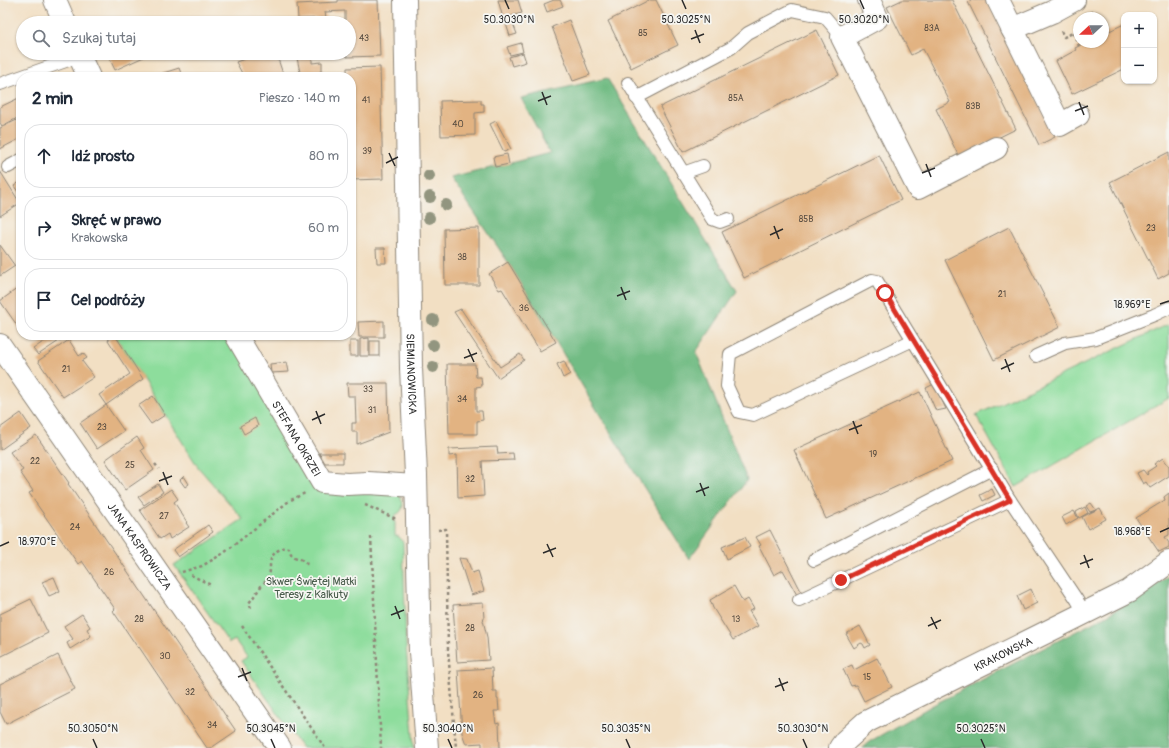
<!DOCTYPE html>
<html lang="pl">
<meta charset="utf-8">
<style>
:root{--surface:#fff;--page:#f2f2f3;--text:#1f2937;--muted:#747a83;--line:#e0e1e3}
body{margin:0;font-family:Pangolin,sans-serif;background:var(--page);color:var(--text)}
.controls{position:absolute;right:12px;top:12px;display:grid;overflow:hidden;border-radius:8px;box-shadow:0 1px 3px #0004}
.controls button{width:36px;height:36px;display:grid;place-items:center;padding:0;border:0;border-bottom:1px solid var(--line);background:var(--surface);color:var(--text);font:20px sans-serif}
.compass{position:absolute;left:1073px;top:12px;width:36px;height:36px;border-radius:50%;background:var(--surface);box-shadow:0 1px 3px #0004;rotate:248deg}
.stop{position:absolute;width:12px;height:12px;margin:-9px;border:3px solid #d93025;border-radius:50%;background:#fff}
.stop.end{background:#d93025;border-color:#fff;box-shadow:0 1px 4px #0008}
.list{margin:0;padding:0;list-style:none}
h2{display:flex;justify-content:space-between;align-items:center;height:52px;margin:0;padding:0 16px;font-size:17px}
h2 small{font-size:13px;font-weight:400;color:var(--muted)}
.list li{display:grid;grid-template-columns:26px 1fr auto;gap:12px;align-items:center;box-sizing:border-box;height:64px;margin:0 8px 8px;padding:0 8px;border:1px solid var(--line);border-radius:16px}
.list b{display:block;font-size:15px;white-space:nowrap}
.list p{margin:0;font-size:13px;white-space:nowrap;color:var(--muted)}
.list em{font-size:13px;font-style:normal;color:var(--muted)}
.icon{flex:none;width:22px;height:22px;fill:none;stroke:currentColor;stroke-width:2;stroke-linecap:round;stroke-linejoin:round}
.map{position:relative;flex:none;width:1169px;height:748px;overflow:hidden}
.search{position:absolute;background:var(--surface);box-shadow:0 1px 3px #0004;left:16px;top:16px;width:340px;height:44px;display:flex;align-items:center;gap:10px;box-sizing:border-box;padding:0 14px;border-radius:22px;color:var(--muted);font-size:15px}
.panel{position:absolute;background:var(--surface);box-shadow:0 1px 3px #0004;left:16px;top:72px;width:340px;height:268px;border-radius:16px}
.map>svg:first-child{display:block}
</style>
<div class="map">
<svg width="1169" height="748" viewBox="0 0 1169 748">
<rect width="100%" height="100%" fill="#f6f6f2"/>
<filter id="ink" filterUnits="userSpaceOnUse"><feTurbulence type="fractalNoise" baseFrequency=".025" numOctaves="2"/><feDisplacementMap in="SourceGraphic" scale="8" xChannelSelector="R" yChannelSelector="G"/><feConvolveMatrix kernelMatrix="1 2 1 2 8 2 1 2 1" color-interpolation-filters="sRGB"/></filter>
<filter id="wash" filterUnits="userSpaceOnUse"><feTurbulence type="fractalNoise" baseFrequency=".012" numOctaves="4" result="noise"/><feDisplacementMap in="SourceGraphic" scale="16" xChannelSelector="R" yChannelSelector="G"/><feGaussianBlur stdDeviation="0.9" result="paint"/><feColorMatrix in="noise" values="0 0 0 0 0 0 0 0 0 0 0 0 0 0 0 0 0 1.4 0 .05"/><feComposite in="paint" operator="in"/></filter>
<g filter="url(#wash)">
<rect width="100%" height="100%" fill="#f2dfc3"/>
<!-- green -->
<g fill="#8ddd9c" stroke="#5c8464">
<path d="M 1169,324 L 1169,398 L 1016,487 L 976,415 Z"/>
<path d="M 115,335 L 231,335 L 311,471 L 309,483 L 394,491 C 404,496 407,511 395,515 L 395,536 C 399,536 402,539 403,543 L 406,646 L 414,748 L 302,748 L 241,661 L 247,657 L 235,640 L 229,643 L 174,565 L 243,519 L 198,467 Z"/>
</g>
<!-- forest -->
<g fill="#72bc84" stroke="#4e7458">
<path d="M 607,78 L 737,291 L 696,352 L 747,480 L 689,559 L 633,470 L 508,262 L 451,178 L 550,153 L 521,98 Z"/>
<path d="M 1169,576 L 1169,748 L 862,748 L 869,742 L 933,705 L 1106,616 Z"/>
</g>
<g id="blocks">
<!-- building -->
<g fill="#e2b382">
<path d="M 338,0 L 378,0 L 380,56 L 347,57 L 346,53 L 349,53 L 349,23 L 345,23 L 345,11 L 325,12 L 326,18 L 298,19 L 297,4 L 338,2 Z"/>
<path d="M 498,0 L 518,0 L 522,13 L 503,18 Z"/>
<path d="M 554,0 L 560,0 L 563,6 L 547,12 L 544,4 Z"/>
<path d="M 649,0 L 656,0 L 678,45 L 631,68 L 608,21 Z"/>
<path d="M 902,0 L 952,0 L 1016,129 L 959,157 L 936,109 L 950,102 L 923,49 L 911,55 L 887,7 Z"/>
<path d="M 971,0 L 987,0 L 1055,137 L 1039,145 L 968,2 Z"/>
<path d="M 569,20 L 590,75 L 573,81 L 552,27 Z"/>
<path d="M 512,21 L 517,34 L 510,36 L 506,24 Z"/>
<path d="M 1124,24 L 1124,69 L 1072,94 L 1056,61 L 1076,50 L 1075,48 L 1087,42 L 1103,42 L 1103,34 Z"/>
<path d="M 817,30 L 839,75 L 683,152 L 660,107 Z"/>
<path d="M 521,43 L 523,52 L 510,55 L 507,47 Z"/>
<path d="M 107,53 L 147,53 L 148,55 L 115,70 Z"/>
<path d="M 252,53 L 276,53 L 284,77 L 244,77 L 236,62 L 253,56 Z"/>
<path d="M 296,53 L 312,53 L 312,63 L 322,62 L 322,71 L 320,71 L 321,77 L 301,77 Z"/>
<path d="M 523,53 L 526,62 L 512,66 L 509,57 Z"/>
<path d="M 380,67 L 383,179 L 351,180 L 351,77 L 347,77 L 347,68 Z"/>
<path d="M 179,68 L 182,76 L 177,77 L 151,77 Z"/>
<path d="M 21,97 L 21,116 L 2,126 L 0,123 L 0,107 Z"/>
<path d="M 481,100 L 481,104 L 484,104 L 484,112 L 475,113 L 475,135 L 441,136 L 440,101 Z"/>
<path d="M 21,118 L 21,138 L 0,149 L 0,128 Z"/>
<path d="M 496,121 L 511,149 L 504,152 L 490,124 Z"/>
<path d="M 1169,152 L 1169,273 L 1158,279 L 1110,182 Z"/>
<path d="M 507,154 L 509,164 L 495,167 L 493,157 Z"/>
<path d="M 879,155 L 901,200 L 744,278 L 722,232 Z"/>
<path d="M 0,171 L 20,203 L 0,216 Z"/>
<path d="M 21,181 L 21,196 L 14,186 Z"/>
<path d="M 1009,227 L 1060,327 L 994,360 L 945,260 Z"/>
<path d="M 479,228 L 479,285 L 445,285 L 444,229 Z"/>
<path d="M 0,245 L 15,266 L 0,276 Z"/>
<path d="M 376,248 L 385,248 L 386,263 L 377,263 Z"/>
<path d="M 508,262 L 556,342 L 540,351 L 502,289 L 499,290 L 489,274 Z"/>
<path d="M 21,286 L 21,331 L 0,301 Z"/>
<path d="M 461,309 L 500,367 L 520,354 L 524,360 L 498,378 L 454,312 Z"/>
<path d="M 384,321 L 384,337 L 359,337 L 358,322 Z"/>
<path d="M 53,335 L 68,335 L 38,355 L 33,349 Z"/>
<path d="M 115,335 L 143,379 L 106,405 L 124,431 L 97,449 L 80,423 L 106,405 L 99,395 L 130,374 L 108,340 Z"/>
<path d="M 369,338 L 369,356 L 360,356 L 360,339 Z"/>
<path d="M 69,340 L 79,356 L 83,353 L 87,358 L 82,361 L 94,377 L 63,397 L 38,361 Z"/>
<rect x="350" y="341" width="8" height="15"/>
<rect x="370" y="341" width="9" height="15"/>
<path d="M 564,361 L 570,374 L 563,378 L 557,364 Z"/>
<path d="M 287,362 L 289,372 L 271,373 L 270,364 Z"/>
<path d="M 447,364 L 475,364 L 476,377 L 481,377 L 482,386 L 476,387 L 476,411 L 482,411 L 483,420 L 477,421 L 477,434 L 449,434 Z"/>
<path d="M 347,383 L 388,383 L 389,432 L 357,444 L 357,432 L 352,432 L 352,423 L 356,423 L 355,396 L 348,396 Z"/>
<path d="M 934,384 L 946,409 L 936,411 L 926,388 Z"/>
<path d="M 920,392 L 952,461 L 826,519 L 794,450 Z"/>
<path d="M 153,396 L 165,415 L 151,424 L 138,406 Z"/>
<path d="M 21,413 L 31,428 L 0,450 L 0,428 Z"/>
<path d="M 255,418 L 258,426 L 244,434 L 240,426 Z"/>
<path d="M 36,435 L 69,483 L 68,484 L 71,488 L 236,731 L 211,748 L 207,748 L 139,647 L 138,648 L 113,611 L 115,609 L 82,561 L 78,564 L 29,493 L 33,491 L 20,472 L 23,470 L 10,452 Z"/>
<path d="M 137,437 L 144,448 L 141,450 L 154,470 L 125,490 L 105,460 Z"/>
<path d="M 497,447 L 498,454 L 513,453 L 514,460 L 482,461 L 484,496 L 458,498 L 457,455 L 449,456 L 449,449 Z"/>
<path d="M 319,453 L 343,453 L 343,463 L 325,463 Z"/>
<path d="M 1163,458 L 1169,466 L 1169,476 L 1150,488 L 1146,482 L 1143,484 L 1137,473 L 1143,470 L 1147,475 L 1148,474 L 1147,472 L 1156,466 L 1154,464 Z"/>
<path d="M 184,476 L 189,484 L 185,487 L 180,480 Z"/>
<path d="M 158,484 L 163,492 L 144,505 L 138,497 Z"/>
<path d="M 171,489 L 178,499 L 174,502 L 187,522 L 186,523 L 189,527 L 170,539 L 168,534 L 160,539 L 140,510 Z"/>
<path d="M 992,489 L 995,495 L 983,501 L 980,495 Z"/>
<path d="M 1169,493 L 1169,535 L 1165,537 L 1169,543 L 1169,547 L 1159,552 L 1136,518 L 1165,500 L 1164,497 Z"/>
<path d="M 1091,503 L 1096,510 L 1090,512 L 1086,506 Z"/>
<path d="M 1085,507 L 1088,513 L 1079,518 L 1076,512 Z"/>
<path d="M 1100,508 L 1106,519 L 1088,529 L 1082,517 Z"/>
<path d="M 1074,511 L 1078,518 L 1066,525 L 1062,517 Z"/>
<path d="M 208,525 L 213,532 L 178,557 L 173,550 Z"/>
<path d="M 770,530 L 802,593 L 797,595 L 783,570 L 774,575 L 759,546 L 761,545 L 756,537 Z"/>
<path d="M 745,537 L 750,547 L 727,559 L 722,547 Z"/>
<path d="M 459,558 L 467,559 L 472,573 L 478,571 L 484,591 L 471,595 Z"/>
<path d="M 54,577 L 60,591 L 49,596 L 42,582 Z"/>
<path d="M 734,586 L 743,602 L 748,599 L 754,609 L 749,611 L 758,626 L 733,640 L 713,608 L 710,600 Z"/>
<path d="M 1031,589 L 1037,603 L 1023,610 L 1017,596 Z"/>
<path d="M 31,599 L 48,633 L 0,657 L 0,614 Z"/>
<path d="M 483,603 L 484,619 L 483,620 L 487,637 L 489,660 L 457,662 L 453,605 Z"/>
<path d="M 82,614 L 90,627 L 87,629 L 91,636 L 70,649 L 67,643 L 73,639 L 64,626 Z"/>
<path d="M 860,626 L 870,645 L 865,648 L 863,644 L 861,643 L 854,648 L 846,634 Z"/>
<path d="M 58,655 L 75,689 L 6,724 L 0,712 L 0,684 Z"/>
<path d="M 877,658 L 892,687 L 864,701 L 856,685 L 851,686 L 843,669 L 852,665 L 854,670 Z"/>
<path d="M 492,668 L 493,691 L 497,691 L 497,699 L 498,699 L 499,711 L 494,711 L 496,724 L 499,723 L 500,748 L 482,748 L 482,743 L 466,744 L 462,733 L 458,670 Z"/>
</g>
</g>
</g>
<g filter="url(#ink)">
<use href="#blocks" fill-opacity="0" stroke="#8e8577" stroke-width="1"/>
<g fill="none" stroke-linecap="round" stroke-linejoin="round">
<!-- lane casing -->
<g stroke="#8e8577" stroke-width="14">
<g id="lane">
<path d="M 628,83 L 712,219 L 720,222 L 728,219"/>
<path d="M 0,84 L 80,56"/>
<path d="M 636,98 L 731,48 L 748,33 L 792,10 L 825,17 L 842,37"/>
<path d="M 8,167 L 21,160"/>
<path d="M 683,173 L 703,166"/>
<path d="M 913,340 L 753,415 L 739,412 L 727,386 L 730,354 L 872,280 L 877,281 L 1010,500 L 1077,600 L 1085,614"/>
<path d="M 1036,356 L 1065,343 L 1096,338 L 1154,315 L 1169,308"/>
<path d="M 814,560 L 992,469"/>
<path d="M 799,600 L 1010,500"/>
</g>
</g>
<!-- street casing -->
<g stroke="#8e8577" stroke-width="24">
<g id="street">
<path d="M 55,0 L 65,23"/>
<path id="s1" d="M 405,0 L 411,368 L 416,475 L 420,652 L 427,748"/>
<path d="M 869,0 L 877,18 L 842,37 L 918,188 L 996,148"/>
<path d="M 998,0 L 1060,125 L 1078,115"/>
<path d="M 1012,29 L 1052,12 L 1074,0"/>
<path d="M 78,53 L 89,77"/>
<path id="s2" d="M 236,335 L 322,482 L 347,484 L 368,483 L 416,486"/>
<path id="s3" d="M 0,345 L 280,748"/>
<path id="s4" d="M 840,748 L 845,741 L 866,722 L 1129,591 L 1169,562"/>
</g>
</g>
<!-- path -->
<g stroke="#8e8577" stroke-width="2.5" stroke-dasharray="3 3" stroke-linecap="butt">
<path d="M 1091,11 L 1094,18"/>
<path d="M 1061,31 L 1064,37 L 1079,30"/>
<path d="M 1073,33 L 1079,46"/>
<path d="M 155,464 L 159,469"/>
<path d="M 365,505 L 394,518 L 396,520"/>
<path d="M 438,530 L 446,529 L 448,650 L 456,748"/>
<path d="M 371,537 L 381,748"/>
<path d="M 182,572 L 202,566 L 224,553 L 289,501 L 305,493"/>
<path d="M 191,575 L 211,585"/>
<path d="M 251,608 L 249,603 C 253,598 256,593 260,588 C 262,583 268,581 269,576 C 270,573 270,569 270,566 C 270,555 276,550 286,547 L 289,548 C 290,550 290,553 292,555 C 294,559 302,557 307,564 L 309,563"/>
<path d="M 242,626 L 325,748"/>
</g>
<!-- lane -->
<use href="#lane" stroke="#fff" stroke-width="12"/>
<!-- street -->
<use href="#street" stroke="#fff" stroke-width="22"/>
</g>
<!-- trees -->
<g fill="#92957f">
<circle cx="429" cy="176" r="6"/>
<circle cx="430" cy="197" r="6"/>
<circle cx="446" cy="205" r="6"/>
<circle cx="429" cy="218" r="6"/>
<circle cx="433" cy="320" r="6"/>
<circle cx="433" cy="345" r="6"/>
<circle cx="433" cy="367" r="6"/>
</g>
</g>
<g fill="none" stroke-linecap="round" stroke-linejoin="round" filter="url(#ink)">
<!-- route -->
<path stroke="#d93025" stroke-width="5" d="M 841,580 L 1010,500 L 885,293"/>
</g>
<!-- ticks -->
<path fill="none" stroke="#2b2b2b" stroke-width="1.5" d="M 505,0 L 509,9M 682,0 L 686,9M 860,0 L 864,9M 695,30 L 700,43M 691,39 L 704,34M 542,92 L 547,105M 538,101 L 551,96M 1079,102 L 1084,115M 1075,111 L 1088,106M 389,153 L 395,166M 386,163 L 398,157M 926,164 L 931,177M 922,173 L 935,168M 774,226 L 779,239M 770,235 L 783,229M 621,287 L 626,300M 617,296 L 630,291M 1160,304 L 1169,301M 468,349 L 474,362M 464,358 L 477,353M 1005,359 L 1010,372M 1001,369 L 1014,363M 316,411 L 321,424M 312,420 L 325,414M 853,421 L 858,434M 849,430 L 862,425M 163,472 L 168,485M 159,481 L 172,476M 700,483 L 705,496M 696,492 L 709,487M 1160,532 L 1169,528M 547,544 L 553,557M 0,546 L 9,542M 543,553 L 556,548M 1084,555 L 1089,568M 1080,564 L 1093,559M 395,606 L 400,619M 391,615 L 404,610M 931,617 L 937,629M 928,626 L 941,620M 242,668 L 247,681M 238,677 L 251,672M 779,678 L 784,691M 775,687 L 788,682M 93,739 L 97,748M 271,739 L 275,748M 448,739 L 452,748M 626,739 L 630,748M 803,739 L 807,748M 981,739 L 985,748"/>
<g text-anchor="middle" stroke-width="3.5" stroke-linejoin="round" paint-order="stroke">
<!-- number labels -->
<g font-size="9" fill="#594d41">
<text x="932" y="31">83A</text>
<text x="643" y="36">85</text>
<text x="364" y="41">43</text>
<text x="736" y="101">85A</text>
<text x="366" y="103">41</text>
<text x="973" y="109">83B</text>
<text x="458" y="127">40</text>
<text x="367" y="154">39</text>
<text x="806" y="222">85B</text>
<text x="1151" y="231">23</text>
<text x="462" y="260">38</text>
<text x="1002" y="297">21</text>
<text x="524" y="311">36</text>
<text x="66" y="372">21</text>
<text x="368" y="392">33</text>
<text x="462" y="402">34</text>
<text x="372" y="413">31</text>
<text x="102" y="430">23</text>
<text x="873" y="457">19</text>
<text x="35" y="464">22</text>
<text x="130" y="468">25</text>
<text x="470" y="482">32</text>
<text x="164" y="519">27</text>
<text x="75" y="530">24</text>
<text x="109" y="575">26</text>
<text x="139" y="622">28</text>
<text x="736" y="622">13</text>
<text x="470" y="631">28</text>
<text x="165" y="659">30</text>
<text x="867" y="680">15</text>
<text x="190" y="695">32</text>
<text x="478" y="698">26</text>
<text x="212" y="728">34</text>
</g>
<!-- street labels -->
<g font-size="11" fill="#2b2b2b" stroke="#f6f6f2">
<text dy="4" stroke="none"><textPath href="#s1" startOffset="374">SIEMIANOWICKA</textPath></text>
<text dy="4" stroke="none"><textPath href="#s2" startOffset="120">STEFANA OKRZEI</textPath></text>
<text dy="4" stroke="none"><textPath href="#s3" startOffset="245">JANA KASPROWICZA</textPath></text>
<text dy="4" stroke="none"><textPath href="#s4" startOffset="190">KRAKOWSKA</textPath></text>
</g>
<!-- park labels -->
<g font-size="11" fill="#445847" stroke="#f6f6f2">
<text x="311" y="585">Skwer Świętej Matki<tspan x="311" dy="13">Teresy z Kalkuty</tspan></text>
</g>
</g>
<g font-size="10" text-anchor="middle" fill="#2b2b2b" stroke="#f6f6f2" stroke-width="3.5" stroke-linejoin="round" paint-order="stroke">
<text x="509" y="23">50.3030°N</text>
<text x="686" y="23">50.3025°N</text>
<text x="864" y="23">50.3020°N</text>
<text x="1132" y="308">18.969°E</text>
<text x="1132" y="535">18.968°E</text>
<text x="37" y="545">18.970°E</text>
<text x="93" y="732">50.3050°N</text>
<text x="271" y="732">50.3045°N</text>
<text x="448" y="732">50.3040°N</text>
<text x="626" y="732">50.3035°N</text>
<text x="803" y="732">50.3030°N</text>
<text x="981" y="732">50.3025°N</text>
</g>
</svg>
<div class="controls">
<button>+</button>
<button>−</button>
</div>
<svg class="compass" viewBox="-18 -18 36 36"><path d="M0-13l5 13h-10z" fill="#e53935"/><path d="M0 13l5-13h-10z" fill="#747a83"/></svg>
<div class="stop" style="left:885px;top:293px"></div>
<div class="stop end" style="left:841px;top:580px"></div>
<div class="search"><svg class="icon" aria-label="search" viewBox="0 0 24 24"><circle cx="10" cy="10" r="6"/><path d="M15 15l6 6"/></svg>Szukaj tutaj</div>
<section class="panel">
<h2>2 min<small>Pieszo · 140 m</small></h2>
<ul class="list">
<li><svg class="icon" aria-label="ahead" viewBox="0 0 24 24"><path d="M12 20V5M6 11l6-6 6 6"/></svg><div><b>Idź prosto</b></div><em>80 m</em></li>
<li><svg class="icon" aria-label="right" viewBox="0 0 24 24"><path d="M7 20v-9h11M14 6l5 5-5 5"/></svg><div><b>Skręć w prawo</b><p>Krakowska</p></div><em>60 m</em></li>
<li><svg class="icon" aria-label="arrive" viewBox="0 0 24 24"><path d="M6 21V4h12l-3 4 3 4H6"/></svg><div><b>Cel podróży</b></div></li>
</ul>
</section>
</div>
